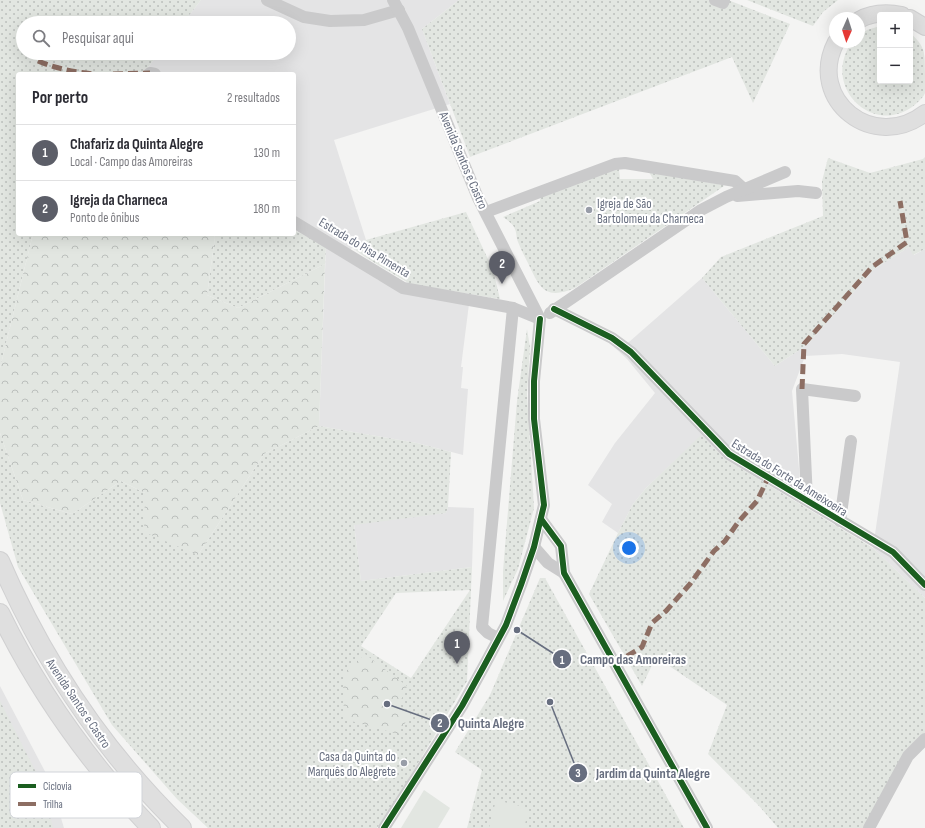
<!DOCTYPE html>
<html lang="pt">
<meta charset="utf-8">
<style>
:root{--surface:#fff;--page:#f2f2f3;--text:#2b2b33;--muted:#7c7c81;--line:#e1e1e2;--accent:#5c5e68}
body{margin:0;font-family:"Sofia Sans Condensed",sans-serif;background:var(--page);color:var(--text)}
.controls{position:absolute;right:12px;top:12px;display:grid;overflow:hidden;border-radius:4px;box-shadow:0 4px 16px #0002}
.controls button{width:36px;height:36px;display:grid;place-items:center;padding:0;border:0;border-bottom:1px solid var(--line);background:var(--surface);color:var(--text);font:20px sans-serif}
.compass{position:absolute;left:829px;top:12px;width:36px;height:36px;border-radius:50%;background:var(--surface);box-shadow:0 4px 16px #0002;rotate:183deg}
.you{position:absolute;left:629px;top:548px;width:14px;height:14px;margin:-10px;border:3px solid #fff;border-radius:50%;background:#1a73e8;box-shadow:0 0 0 6px #1a73e833}
.badge{display:grid;place-items:center;width:26px;height:26px;border-radius:50%;background:var(--accent);color:#fff;font-size:13px;font-weight:700}
.pin{position:absolute;translate:-50% -33px;filter:drop-shadow(0 1px 2px #0008)}
.pin::after{content:'';position:absolute;top:21px;width:14px;height:12px;background:inherit;clip-path:polygon(0 0,100% 0,50% 100%)}
.list{margin:0;padding:0;list-style:none}
h2{display:flex;justify-content:space-between;align-items:center;height:52px;margin:0;padding:0 16px;font-size:17px}
h2 small{font-size:13px;font-weight:400;color:var(--muted)}
.list li{display:grid;grid-template-columns:26px 1fr auto;gap:12px;align-items:center;box-sizing:border-box;height:56px;padding:0 16px;border-top:1px solid var(--line)}
.list b{display:block;font-size:15px;white-space:nowrap}
.list p{margin:0;font-size:13px;white-space:nowrap;color:var(--muted)}
.list em{font-size:13px;font-style:normal;color:var(--muted)}
.icon{flex:none;width:22px;height:22px;fill:none;stroke:currentColor;stroke-width:2;stroke-linecap:round;stroke-linejoin:round}
.map{position:relative;flex:none;width:925px;height:828px;overflow:hidden}
.search{position:absolute;background:var(--surface);box-shadow:0 4px 16px #0002;left:16px;top:16px;width:280px;height:44px;display:flex;align-items:center;gap:10px;box-sizing:border-box;padding:0 14px;border-radius:22px;color:var(--muted);font-size:15px}
.panel{position:absolute;background:var(--surface);box-shadow:0 4px 16px #0002;left:16px;top:72px;width:280px;height:164px;border-radius:4px}
.map>svg:first-child{display:block}
</style>
<div class="map">
<svg width="925" height="828" viewBox="0 0 925 828">
<defs>
<pattern id="green-dots" width="8" height="8" patternUnits="userSpaceOnUse"><rect width="8" height="8" fill="#e2e6e1"/><path d="M2 2h.1M6 6h.1" fill="none" stroke="#bbbfbc" stroke-width="1.8" stroke-linecap="round"/></pattern>
<pattern id="forest-crowns" width="20" height="18" patternUnits="userSpaceOnUse"><rect width="20" height="18" fill="#e2e6e1"/><path d="M2 6a3 3 0 1 1 6 0M12 15a3 3 0 1 1 6 0" fill="none" stroke="#bbbfbc"/></pattern>
</defs>
<rect width="100%" height="100%" fill="#f4f4f3"/>
<!-- built -->
<g fill="#e4e4e5">
<path d="M 201,0 L 459,0 L 422,29 L 450,104 L 334,140 L 366,240 L 342,254 L 378,280 L 469,304 L 461,367 L 463,367 L 461,388 L 468,389 L 463,455 L 417,443 L 319,426 L 326,246 L 294,229 L 294,74 L 143,74 L 159,53 L 289,53 L 289,23 L 183,23 Z"/>
<path d="M 909,247 L 914,255 L 925,249 L 925,598 L 873,548 L 900,362 L 842,354 L 805,356 L 792,391 L 801,491 L 803,505 L 725,459 L 701,436 L 646,488 L 633,504 L 618,533 L 602,522 L 612,504 L 588,485 L 615,443 L 655,393 L 627,359 L 614,347 L 629,342 L 702,278 L 775,366 L 807,345 L 873,270 Z"/>
<path d="M 448,507 L 474,508 L 472,567 L 361,581 L 354,524 L 446,513 Z"/>
<path d="M 0,686 L 50,781 L 64,828 L 0,828 Z"/>
</g>
<!-- green -->
<g fill="url(#green-dots)" fill-rule="evenodd">
<path d="M 0,0 L 201,0 L 183,23 L 23,23 L 23,53 L 159,53 L 143,74 L 18,74 L 18,234 L 33,234 L 0,368 Z"/>
<path d="M 459,0 L 728,0 L 790,24 L 753,103 L 732,57 L 470,157 L 422,29 Z"/>
<path d="M 747,0 L 838,0 L 823,12 L 813,26 Z"/>
<path d="M 880,26 L 880,81 L 910,81 L 910,33 C 925,46 925,52 925,72 C 925,78 925,88 925,93 C 923,98 916,104 912,107 C 871,136 821,85 852,42 L 859,42 L 859,36 L 867,30 Z"/>
<path d="M 925,157 L 925,249 L 913,255 L 909,247 L 873,270 L 807,345 L 775,366 L 702,278 L 721,257 L 823,216 L 822,181 L 828,158 L 870,173 L 923,159 Z"/>
<path d="M 619,169 L 620,179 L 653,179 L 649,172 L 723,185 L 724,186 L 575,288 C 546,300 540,289 529,265 C 525,257 521,250 518,242 C 516,237 517,232 514,227 C 512,223 507,220 503,217 L 540,201 L 541,193 L 572,181 Z"/>
<path d="M 466,212 L 493,270 L 500,299 L 410,284 L 365,257 L 353,248 L 366,240 Z"/>
<path d="M 294,230 L 326,246 L 325,264 L 238,308 L 207,295 L 215,237 L 213,234 L 294,234 Z"/>
<path d="M 527,329 L 530,347 L 527,394 L 534,508 L 518,569 L 503,601 L 503,571 L 517,401 Z"/>
<path d="M 319,426 L 417,443 L 451,452 L 448,507 L 446,513 L 354,525 L 361,581 L 472,567 L 467,681 L 402,790 L 377,828 L 208,828 L 177,799 L 112,725 L 18,567 L 0,503 L 0,433 L 23,500 L 72,514 L 121,481 L 145,493 L 198,555 L 264,454 ZM 470,590 L 411,678 L 361,646 L 396,593 Z"/>
<path d="M 701,435 L 725,459 L 873,548 L 925,598 L 925,733 L 906,754 L 865,828 L 778,828 L 760,807 L 708,754 L 727,705 L 656,657 L 642,686 L 589,594 L 618,533 L 633,504 L 646,488 Z"/>
<path d="M 540,578 L 545,578 L 684,828 L 467,828 L 482,770 L 455,752 L 490,695 Z"/>
<path d="M 0,701 L 42,784 L 53,828 L 0,828 Z"/>
</g>
<!-- forest -->
<g fill="url(#forest-crowns)">
<path d="M 33,234 L 213,234 L 215,237 L 207,295 L 238,308 L 325,264 L 319,426 L 264,454 L 198,555 L 144,532 L 145,493 L 121,481 L 72,514 L 23,500 L 0,433 L 0,368 Z"/>
<path d="M 365,654 L 407,686 L 398,707 L 411,714 L 398,734 L 344,719 L 343,674 Z"/>
</g>
<!-- pitch -->
<g fill="#e2e6e1">
<path d="M 424,790 L 450,808 L 438,828 L 401,828 Z"/>
<path d="M 496,800 L 529,808 L 524,828 L 489,828 Z"/>
</g>
<g fill="none" stroke-linecap="round" stroke-linejoin="round">
<!-- secondary casing -->
<g stroke="#d0d0d1" stroke-width="18">
<g id="secondary">
<path d="M 910,18 L 925,27"/>
<path d="M 859,20 C 873,12 887,12 902,15"/>
<path d="M 836,42 C 806,100 874,153 925,113"/>
</g>
</g>
<!-- primary casing -->
<g stroke="#d0d0d1" stroke-width="20">
<g id="primary">
<path d="M 0,561 C 43,661 104,752 182,828"/>
<path d="M 0,613 C 39,693 90,764 151,828"/>
</g>
</g>
<!-- street -->
<g stroke="#cacacb" stroke-width="12">
<path d="M 267,0 L 304,17 L 330,21 L 364,20 L 399,10"/>
<path d="M 393,0 L 408,28 L 478,198 L 540,319"/>
<path d="M 715,0 L 723,3 L 724,0"/>
<path d="M 149,74 L 150,73 L 155,74"/>
<path d="M 737,196 L 798,191 L 816,193"/>
<path d="M 486,212 L 615,164 L 625,163 L 735,181 L 745,190"/>
<path d="M 294,222 L 403,288 L 513,308 L 540,319"/>
<path d="M 554,309 L 612,338 L 631,352 L 729,454 L 893,552 L 925,585"/>
<path d="M 550,313 L 701,210 L 726,197 L 785,172"/>
<path d="M 807,500 L 802,389 L 855,396"/>
<path d="M 541,519 L 561,546 L 564,573 L 707,828"/>
<path d="M 840,521 L 851,441"/>
<path d="M 534,547 L 548,563 L 564,573"/>
<path d="M 498,638 L 488,633 L 482,627 L 513,308"/>
<path d="M 384,828 L 462,706 L 484,666 L 506,625 L 521,585 L 534,547 L 544,505 L 534,419 L 534,381 L 540,319"/>
<path d="M 869,828 L 908,756 L 925,739"/>
</g>
<!-- secondary -->
<use href="#secondary" stroke="#dfdfdf" stroke-width="16"/>
<!-- primary -->
<use href="#primary" stroke="#dfdfdf" stroke-width="18"/>
<!-- quiet -->
<g stroke="#8d6e63" stroke-width="5" stroke-dasharray="10 5" stroke-linecap="butt">
<path d="M 38,61 C 57,69 75,72 95,74"/>
<path d="M 113,74 L 150,73"/>
<path d="M 802,389 L 804,344 L 872,267 L 907,242 L 900,201"/>
<path d="M 614,664 L 642,647 L 652,623 L 666,611 L 690,584 L 714,551 L 725,541 L 739,521 L 757,501 L 768,478"/>
</g>
<!-- cycleway casing -->
<g stroke="#fff" stroke-width="8">
<g id="cycleway">
<path d="M 554,309 L 612,338 L 631,352 L 729,454 L 893,552 L 925,585"/>
<path d="M 541,519 L 561,546 L 564,573 L 707,828"/>
<path d="M 384,828 L 462,706 L 484,666 L 506,625 L 521,585 L 534,547 L 544,505 L 534,419 L 534,381 L 540,319"/>
</g>
</g>
<!-- cycleway -->
<use href="#cycleway" stroke="#1b5e20" stroke-width="6"/>
</g>
<!-- markers -->
<g fill="#989da8" stroke="#fff" stroke-width="1.5">
<circle cx="589" cy="210" r="4"/>
<circle cx="404" cy="763" r="4"/>
</g>
<g text-anchor="middle" stroke-width="4" stroke-linejoin="round" paint-order="stroke">
<!-- street labels -->
<g font-size="13" fill="#676e7f" stroke="#fff">
<text transform="translate(464 160) rotate(67)" y="5">Avenida Santos e Castro</text>
<text transform="translate(365 247) rotate(31)" y="5">Estrada do Pisa Pimenta</text>
<text transform="translate(790 477) rotate(32)" y="5">Estrada do Forte da Ameixoeira</text>
<text transform="translate(79 703) rotate(56)" y="5">Avenida Santos e Castro</text>
</g>
<!-- poi labels -->
<g font-size="13" fill="#676e7f" stroke="#fff" text-anchor="start">
<text x="597" y="208">Igreja de São<tspan x="597" dy="15">Bartolomeu da Charneca</tspan></text>
<text x="396" y="761" text-anchor="end">Casa da Quinta do<tspan x="396" dy="15">Marquês do Alegrete</tspan></text>
</g>
</g>
<!-- legend -->
<rect x="10" y="772" width="132" height="46" rx="6" fill="#fff" stroke="#d1d4d9" stroke-width="1"/>
<rect x="18" y="784" width="18" height="4" fill="#1b5e20"/>
<rect x="18" y="802" width="18" height="4" fill="#8d6e63"/>
<g font-size="11" fill="#676e7f">
<text x="43" y="790">Ciclovia</text>
<text x="43" y="808">Trilha</text>
</g>
<!-- callouts -->
<path fill="none" stroke="#676e7f" stroke-width="1.5" d="M517 630L562 659M387 704L440 723M550 702L578 773"/>
<g fill="#676e7f" stroke="#fff" stroke-width="1.5">
<circle cx="517" cy="630" r="4"/>
<circle cx="387" cy="704" r="4"/>
<circle cx="550" cy="702" r="4"/>
<circle cx="562" cy="659" r="10"/>
<circle cx="440" cy="723" r="10"/>
<circle cx="578" cy="773" r="10"/>
</g>
<g font-size="12" text-anchor="middle" font-weight="bold" fill="#fff">
<text x="562" y="664">1</text>
<text x="440" y="727">2</text>
<text x="578" y="777">3</text>
</g>
<g font-size="14" text-anchor="middle" font-weight="bold" fill="#676e7f" stroke="#fff" stroke-width="4" stroke-linejoin="round" paint-order="stroke">
<text x="633" y="664">Campo das Amoreiras</text>
<text x="491" y="728">Quinta Alegre</text>
<text x="653" y="778">Jardim da Quinta Alegre</text>
</g>
</svg>
<div class="controls">
<button>+</button>
<button>−</button>
</div>
<svg class="compass" viewBox="-18 -18 36 36"><path d="M0-13l5 13h-10z" fill="#e53935"/><path d="M0 13l5-13h-10z" fill="#7c7c81"/></svg>
<div class="you"></div>
<div class="pin badge" style="left:457px;top:664px">1</div>
<div class="pin badge" style="left:502px;top:284px">2</div>
<div class="search"><svg class="icon" aria-label="search" viewBox="0 0 24 24"><circle cx="10" cy="10" r="6"/><path d="M15 15l6 6"/></svg>Pesquisar aqui</div>
<section class="panel">
<h2>Por perto<small>2 resultados</small></h2>
<ul class="list">
<li><span class="badge">1</span><div><b>Chafariz da Quinta Alegre</b><p>Local · Campo das Amoreiras</p></div><em>130 m</em></li>
<li><span class="badge">2</span><div><b>Igreja da Charneca</b><p>Ponto de ônibus</p></div><em>180 m</em></li>
</ul>
</section>
</div>
